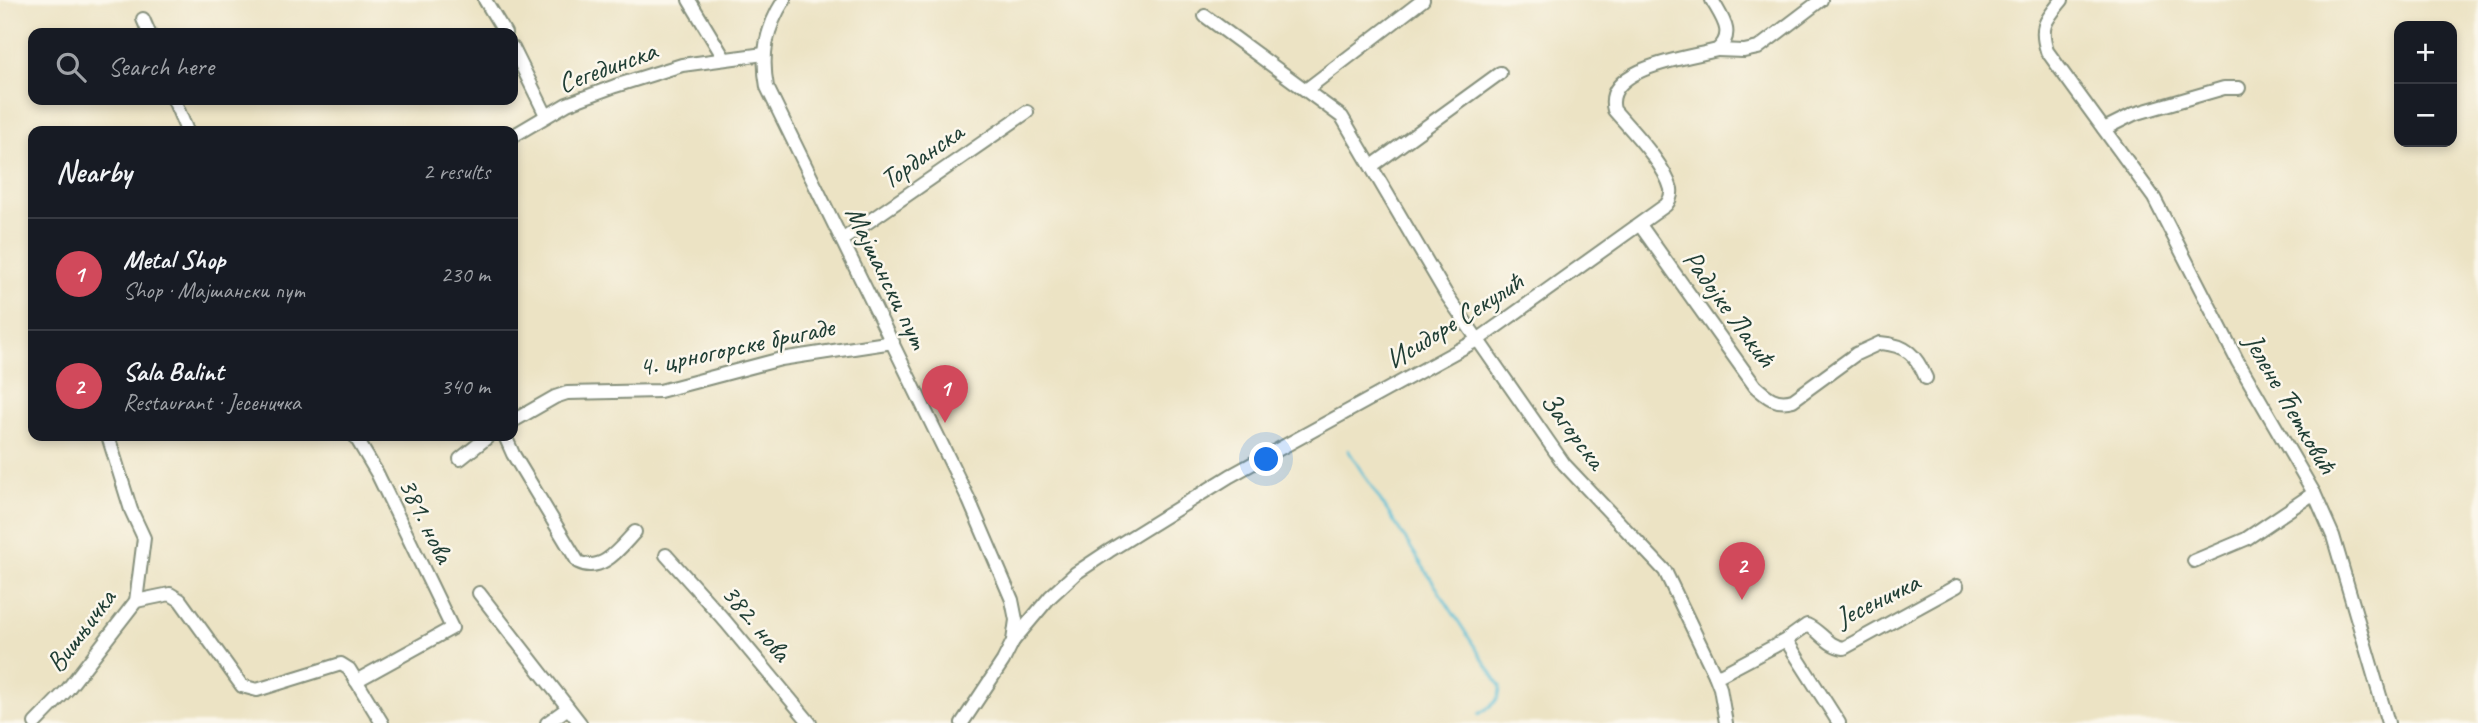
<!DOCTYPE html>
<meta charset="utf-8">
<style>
:root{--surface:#171b24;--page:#242831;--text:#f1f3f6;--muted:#9ea1a6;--line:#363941;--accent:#d1495b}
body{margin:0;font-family:Caveat,sans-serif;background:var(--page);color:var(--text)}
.controls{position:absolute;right:21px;top:21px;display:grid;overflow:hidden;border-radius:14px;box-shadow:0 4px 10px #0003}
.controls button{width:63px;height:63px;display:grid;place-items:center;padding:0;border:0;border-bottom:2px solid var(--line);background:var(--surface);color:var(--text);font:35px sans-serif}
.you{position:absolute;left:1267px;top:460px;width:24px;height:24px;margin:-18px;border:5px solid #fff;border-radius:50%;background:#1a73e8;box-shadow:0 0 0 10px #1a73e833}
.badge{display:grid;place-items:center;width:46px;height:46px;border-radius:50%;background:var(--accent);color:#fff;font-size:23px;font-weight:700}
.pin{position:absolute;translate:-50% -58px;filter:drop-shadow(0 2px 4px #0008)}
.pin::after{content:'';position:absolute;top:37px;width:24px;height:21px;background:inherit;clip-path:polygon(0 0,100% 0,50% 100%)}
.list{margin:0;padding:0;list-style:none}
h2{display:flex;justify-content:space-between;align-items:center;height:91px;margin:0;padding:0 28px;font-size:30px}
h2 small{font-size:23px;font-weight:400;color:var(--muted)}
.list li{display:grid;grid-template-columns:46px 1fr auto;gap:21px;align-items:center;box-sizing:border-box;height:112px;padding:0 28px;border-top:2px solid var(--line)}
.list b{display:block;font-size:26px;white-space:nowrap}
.list p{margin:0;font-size:23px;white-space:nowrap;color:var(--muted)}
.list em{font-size:23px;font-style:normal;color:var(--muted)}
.icon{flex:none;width:38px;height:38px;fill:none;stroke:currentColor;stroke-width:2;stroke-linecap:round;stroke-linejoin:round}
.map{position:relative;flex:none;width:2478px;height:723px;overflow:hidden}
.search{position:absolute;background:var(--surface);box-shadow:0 4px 10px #0003;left:28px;top:28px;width:490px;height:77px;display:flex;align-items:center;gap:18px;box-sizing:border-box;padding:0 24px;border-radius:14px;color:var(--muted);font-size:26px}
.panel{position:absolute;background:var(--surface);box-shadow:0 4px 10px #0003;left:28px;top:126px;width:490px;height:315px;border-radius:14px}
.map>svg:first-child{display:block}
</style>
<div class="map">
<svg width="2478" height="723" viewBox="0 0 2478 723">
<rect width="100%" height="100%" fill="#fbf7ec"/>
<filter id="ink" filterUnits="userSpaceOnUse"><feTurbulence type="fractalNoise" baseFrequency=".0143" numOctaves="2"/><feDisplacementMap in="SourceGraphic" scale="14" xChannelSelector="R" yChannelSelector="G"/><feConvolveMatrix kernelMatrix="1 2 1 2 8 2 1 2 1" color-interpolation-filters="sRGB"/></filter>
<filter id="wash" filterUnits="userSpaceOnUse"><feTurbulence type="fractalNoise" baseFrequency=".00686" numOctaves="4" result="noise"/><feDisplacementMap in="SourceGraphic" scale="28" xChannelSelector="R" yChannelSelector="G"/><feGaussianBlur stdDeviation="1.57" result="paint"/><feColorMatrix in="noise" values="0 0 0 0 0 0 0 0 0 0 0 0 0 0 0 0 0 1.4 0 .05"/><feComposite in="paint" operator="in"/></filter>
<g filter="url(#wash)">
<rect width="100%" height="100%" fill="#ece3c4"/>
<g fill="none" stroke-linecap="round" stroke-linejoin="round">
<!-- stream -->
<path stroke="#58bdd6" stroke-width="2.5" d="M 1348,450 L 1500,686 C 1501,701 1491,706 1479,714"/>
</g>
</g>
<g filter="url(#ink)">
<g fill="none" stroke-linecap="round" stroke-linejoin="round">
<!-- minor casing -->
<g stroke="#86907c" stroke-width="16">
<g id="minor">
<path d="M 485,0 L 505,33"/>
<path d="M 689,0 L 724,58"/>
<path d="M 784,0 C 766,28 761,55 767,87 L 969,500 L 1012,600 L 1016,620 L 1013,641 L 1003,661 L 962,723"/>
<path d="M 2062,0 C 2046,20 2039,26 2047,51 L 2154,198 L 2238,362 L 2314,493 L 2333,536 L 2388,723"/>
<path d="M 1205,16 L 1342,117 L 1446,294 L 1564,464 L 1665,571 L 1715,675 L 1720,688 L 1726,723"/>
<path d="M 143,19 L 149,33"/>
<path d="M 513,48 L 546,115"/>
<path d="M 1717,50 L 1744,51 L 1758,48 L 1821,0"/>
<path d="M 1307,89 L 1423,0"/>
<path d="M 174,100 L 187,131"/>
<path d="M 2104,129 L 2134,114 L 2224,88 L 2239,88"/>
<path d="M 513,136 L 567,104 L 615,86 L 682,65 L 764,54"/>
<path d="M 1372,166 L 1500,73"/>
<path d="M 1640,225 L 1755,386 C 1767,397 1776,405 1793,400 L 1856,354 L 1880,343 C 1907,345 1916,355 1926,378"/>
<path d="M 842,240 L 1027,112"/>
<path d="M 513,421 L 555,397 L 567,393 L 660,391 L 781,359 L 893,342"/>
<path d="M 355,436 L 377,473 L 452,628 L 356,681"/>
<path d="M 505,436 L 513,454 L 578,562 C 602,574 620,548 635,532"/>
<path d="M 460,459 L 489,436"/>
<path d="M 666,555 L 726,622 L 810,723"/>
<path d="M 2194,561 L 2246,539 L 2314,493"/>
<path d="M 479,593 L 580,723"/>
<path d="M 136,601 L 170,594 L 180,600 L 242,686 L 257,690 L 341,664 L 349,669 L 382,723"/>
<path d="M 1786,640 L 1839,723"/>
<path d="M 1013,641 L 1050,597 L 1076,573 L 1109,551 L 1230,476 L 1479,339 L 1666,205 C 1670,200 1672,196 1671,189 C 1664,163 1632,131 1614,110 C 1602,67 1689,58 1717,50 C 1736,34 1722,18 1712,0"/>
<path d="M 1715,675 L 1722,674 L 1786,640 L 1807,625 C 1821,631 1827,646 1844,648 L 1957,586"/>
<path d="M 35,723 L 67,690 L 136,601 L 144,538 L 131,510 L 108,436"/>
<path d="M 547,723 L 568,708"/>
</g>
</g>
<!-- minor -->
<use href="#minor" stroke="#fff" stroke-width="12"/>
</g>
</g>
<g text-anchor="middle" stroke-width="5" stroke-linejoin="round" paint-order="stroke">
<!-- street labels -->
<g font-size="28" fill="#1f3d34" stroke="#fbf7ec">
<text transform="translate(607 66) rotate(-20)" y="10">Сегединска</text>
<text transform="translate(921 155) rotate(-35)" y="10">Торданска</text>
<text transform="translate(888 277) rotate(64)" y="10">Мајшански пут</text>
<text transform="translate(1730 308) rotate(54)" y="10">Радојке Лакић</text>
<text transform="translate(1454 320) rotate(-32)" y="10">Исидоре Секулић</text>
<text transform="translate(736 346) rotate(-12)" y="10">4. црногорске бригаде</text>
<text transform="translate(2291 403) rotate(60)" y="10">Јелене Ћетковић</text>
<text transform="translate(1574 430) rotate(53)" y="10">Загорска</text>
<text transform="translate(427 520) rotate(64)" y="10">381. нова</text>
<text transform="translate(1877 599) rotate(-26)" y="10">Јесеничка</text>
<text transform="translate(757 622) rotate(50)" y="10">382. нова</text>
<text transform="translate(80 630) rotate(-53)" y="10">Вишњичка</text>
</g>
</g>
</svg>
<div class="controls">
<button>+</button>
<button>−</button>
</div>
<div class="you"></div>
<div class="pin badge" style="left:945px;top:423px">1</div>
<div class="pin badge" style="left:1742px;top:600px">2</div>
<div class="search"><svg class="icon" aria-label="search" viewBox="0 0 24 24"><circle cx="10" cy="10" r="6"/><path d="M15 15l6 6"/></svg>Search here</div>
<section class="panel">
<h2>Nearby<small>2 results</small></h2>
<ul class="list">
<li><span class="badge">1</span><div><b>Metal Shop</b><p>Shop · Мајшански пут</p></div><em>230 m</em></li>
<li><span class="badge">2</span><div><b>Sala Balint</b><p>Restaurant · Јесеничка</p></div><em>340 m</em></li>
</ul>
</section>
</div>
